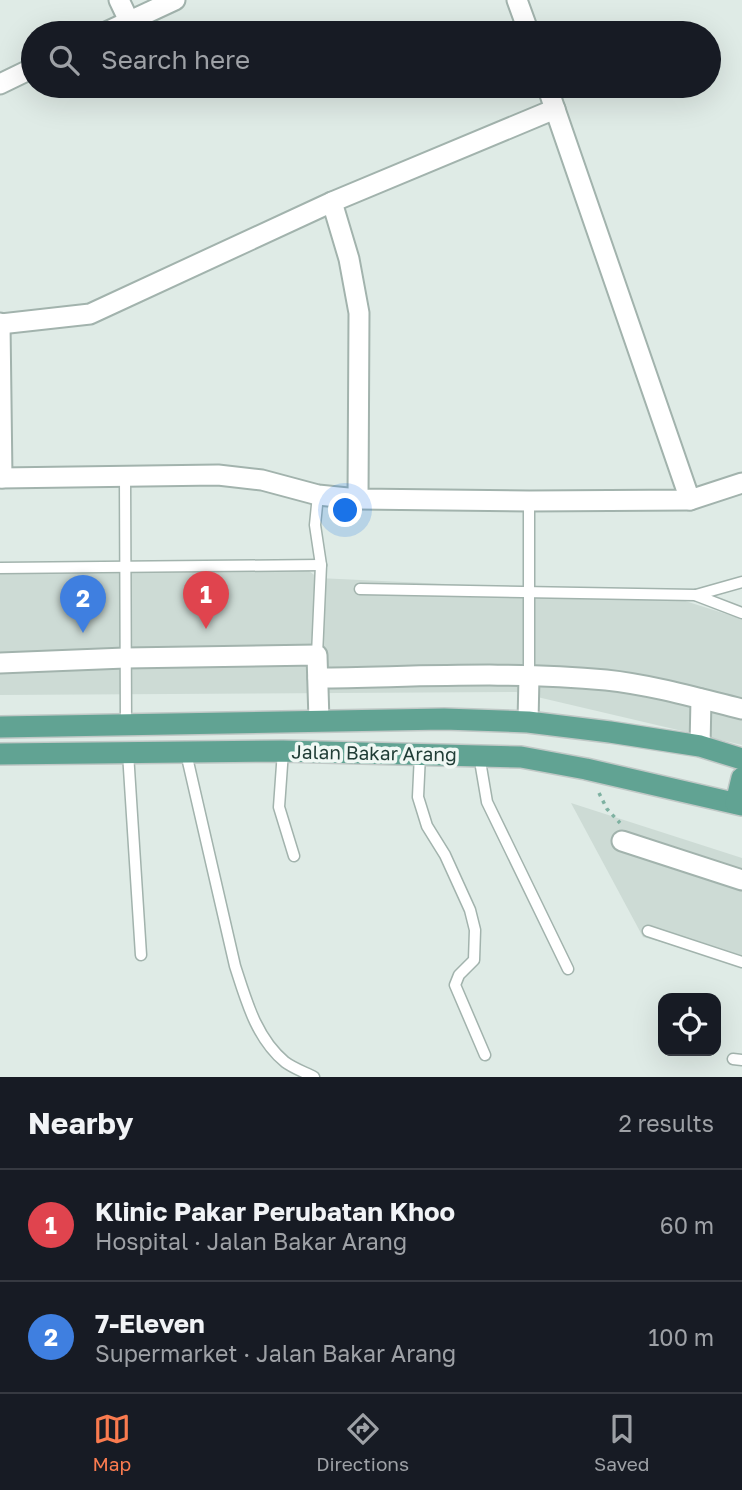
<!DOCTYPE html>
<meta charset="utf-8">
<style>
:root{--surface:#171b24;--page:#20242c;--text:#f1f3f6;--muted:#9ea1a6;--line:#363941;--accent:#fa7b4f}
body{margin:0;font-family:"Golos Text",sans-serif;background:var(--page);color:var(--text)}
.controls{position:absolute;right:21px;bottom:21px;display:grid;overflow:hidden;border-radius:14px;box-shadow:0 7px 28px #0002}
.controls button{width:63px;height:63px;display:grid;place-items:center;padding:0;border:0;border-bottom:2px solid var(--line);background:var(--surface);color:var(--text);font:35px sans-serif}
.you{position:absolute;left:346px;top:511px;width:24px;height:24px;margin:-18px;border:5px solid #fff;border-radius:50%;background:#1a73e8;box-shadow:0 0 0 10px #1a73e833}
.badge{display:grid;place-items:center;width:46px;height:46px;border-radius:50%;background:var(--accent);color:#fff;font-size:23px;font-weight:700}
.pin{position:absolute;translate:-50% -58px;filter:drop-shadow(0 2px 4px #0008)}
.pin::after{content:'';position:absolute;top:37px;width:24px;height:21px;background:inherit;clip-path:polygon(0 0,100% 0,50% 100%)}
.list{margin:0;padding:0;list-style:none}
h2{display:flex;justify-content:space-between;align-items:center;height:91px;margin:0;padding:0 28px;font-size:30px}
h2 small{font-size:23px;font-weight:400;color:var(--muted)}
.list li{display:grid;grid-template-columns:46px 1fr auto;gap:21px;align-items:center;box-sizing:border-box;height:112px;padding:0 28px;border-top:2px solid var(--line)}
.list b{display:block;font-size:26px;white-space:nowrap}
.list p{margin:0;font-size:23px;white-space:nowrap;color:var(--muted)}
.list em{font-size:23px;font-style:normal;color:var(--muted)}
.icon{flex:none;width:38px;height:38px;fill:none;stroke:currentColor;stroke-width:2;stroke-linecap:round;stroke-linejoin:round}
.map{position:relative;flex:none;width:742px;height:1077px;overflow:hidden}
.search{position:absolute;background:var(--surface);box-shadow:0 7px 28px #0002;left:21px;right:21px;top:21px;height:77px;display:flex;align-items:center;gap:18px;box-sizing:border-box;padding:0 24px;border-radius:38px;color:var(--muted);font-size:26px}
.sheet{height:315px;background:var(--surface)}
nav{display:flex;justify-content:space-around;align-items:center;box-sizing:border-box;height:98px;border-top:2px solid var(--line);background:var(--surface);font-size:19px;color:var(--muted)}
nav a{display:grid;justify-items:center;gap:4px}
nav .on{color:var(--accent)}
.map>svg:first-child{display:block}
</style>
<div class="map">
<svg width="742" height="1077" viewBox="0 0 742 1077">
<rect width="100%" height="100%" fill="#dfebe6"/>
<!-- built -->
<g fill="#cddbd5">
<path d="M 299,563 L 318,578 L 663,594 L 742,619 L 742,745 L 516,692 L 0,695 L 0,566 Z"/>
<path d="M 571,803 L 742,858 L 742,965 L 643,937 Z"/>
</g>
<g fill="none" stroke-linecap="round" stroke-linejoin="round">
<!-- service casing -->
<g stroke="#a2b3ad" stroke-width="13">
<g id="service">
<path d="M 125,476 L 126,724"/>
<path d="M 529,501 L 529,676"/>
<path d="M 0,568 L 321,565"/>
<path d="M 360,589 L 695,595 L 742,613"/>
<path d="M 696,595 L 742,582"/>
<path d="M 317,655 L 321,565 L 315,525 L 318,495"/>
<path d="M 283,751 L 279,807 L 294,856"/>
<path d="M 128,753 L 141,955"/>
<path d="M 186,753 L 235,966 C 246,1000 256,1038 285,1062 C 293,1068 304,1072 314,1077"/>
<path d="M 420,754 L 418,797 L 427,826 L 445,855 L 470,910 L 475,930 L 474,960 L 459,975 L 455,985 L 485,1055"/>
<path d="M 479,755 L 487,802 L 568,969"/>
<path d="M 648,931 L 742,962"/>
<path d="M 733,1059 L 742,1060"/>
</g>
</g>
<!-- minor casing -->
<g stroke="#a2b3ad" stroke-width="23">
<g id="minor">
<path d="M 119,0 L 129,21"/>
<path d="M 517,0 L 529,33"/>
<path d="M 104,33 L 175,0"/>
<path d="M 0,84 L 33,68"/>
<path d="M 547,86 L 690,500"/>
<path d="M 332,202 L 349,259 L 359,313 L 358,499"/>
<path d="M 0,323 L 2,478"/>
<path d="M 0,324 L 90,314 L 332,202 L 555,109"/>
<path d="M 0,478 L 218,475 L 262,480 L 318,495 L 358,499 L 529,501 L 690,500 L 742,483"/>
<path d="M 0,663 L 125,658 L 317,655 L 319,721"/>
<path d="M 318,678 C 413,677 511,671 606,680 C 652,685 697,698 742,709"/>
<path d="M 528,722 L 529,676"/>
<path d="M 700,746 L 701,699"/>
<path d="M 622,841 L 742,880"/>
</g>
</g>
<!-- primary casing -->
<g stroke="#c0c8c6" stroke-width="24">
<g id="primary">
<path d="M 0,727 L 444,719 L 528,722 L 610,732 L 700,746 L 742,759"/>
<path d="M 0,754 L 283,751 L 521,757 L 586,769 L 742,805"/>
<path d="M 736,803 L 742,778"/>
</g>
</g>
<!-- path -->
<path stroke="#7eb1a1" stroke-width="3.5" stroke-dasharray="3.5 5" stroke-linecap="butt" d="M 599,793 L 607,809 L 620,823"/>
<!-- service -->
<use href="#service" stroke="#fff" stroke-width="10"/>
<!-- minor -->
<use href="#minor" stroke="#fff" stroke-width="19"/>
<!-- primary -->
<use href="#primary" stroke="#61a393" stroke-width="21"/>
</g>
<g text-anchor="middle" stroke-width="7" stroke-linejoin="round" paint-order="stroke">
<!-- street labels -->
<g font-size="19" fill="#1f3c35" stroke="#f0f8f4">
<text transform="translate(374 753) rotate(1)" y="7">Jalan Bakar Arang</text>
</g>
</g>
</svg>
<div class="controls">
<button><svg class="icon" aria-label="locate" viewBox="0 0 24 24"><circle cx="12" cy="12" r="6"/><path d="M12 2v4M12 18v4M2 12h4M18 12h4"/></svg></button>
</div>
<div class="you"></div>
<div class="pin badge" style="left:206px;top:629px;background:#e0444e">1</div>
<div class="pin badge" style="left:83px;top:633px;background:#3f7fe0">2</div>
<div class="search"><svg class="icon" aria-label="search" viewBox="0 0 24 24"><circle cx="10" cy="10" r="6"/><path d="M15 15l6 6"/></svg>Search here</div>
</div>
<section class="sheet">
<h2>Nearby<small>2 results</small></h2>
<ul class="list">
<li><span class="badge" style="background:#e0444e">1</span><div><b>Klinic Pakar Perubatan Khoo</b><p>Hospital · Jalan Bakar Arang</p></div><em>60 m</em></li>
<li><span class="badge" style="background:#3f7fe0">2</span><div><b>7-Eleven</b><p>Supermarket · Jalan Bakar Arang</p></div><em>100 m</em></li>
</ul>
</section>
<nav>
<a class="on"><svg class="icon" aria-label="map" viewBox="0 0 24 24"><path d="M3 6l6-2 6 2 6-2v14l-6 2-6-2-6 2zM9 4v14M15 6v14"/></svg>Map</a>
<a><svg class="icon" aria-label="directions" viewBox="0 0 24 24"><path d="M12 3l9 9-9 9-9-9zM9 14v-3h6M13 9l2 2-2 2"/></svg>Directions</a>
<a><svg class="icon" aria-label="saved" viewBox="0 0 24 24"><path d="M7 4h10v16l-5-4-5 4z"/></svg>Saved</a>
</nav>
